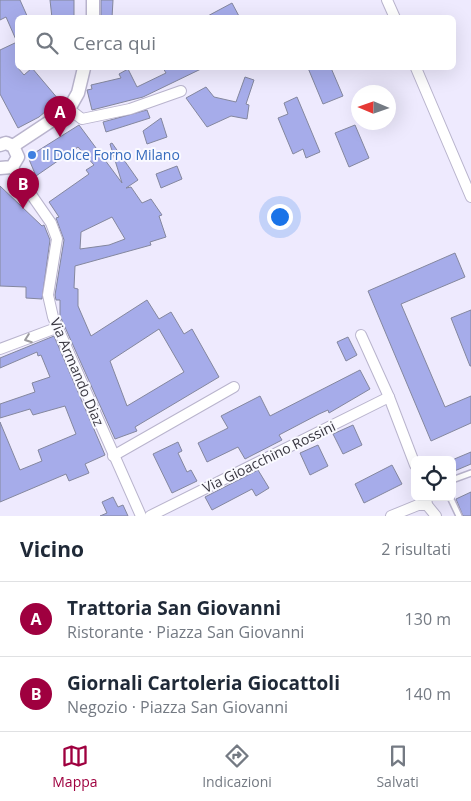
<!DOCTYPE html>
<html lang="it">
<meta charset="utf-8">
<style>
:root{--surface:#fff;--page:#f2f2f3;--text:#1f2937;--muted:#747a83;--line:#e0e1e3;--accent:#9f003f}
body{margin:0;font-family:"Open Sans",sans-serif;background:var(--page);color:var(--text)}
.controls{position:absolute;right:15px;bottom:15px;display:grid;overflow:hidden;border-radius:8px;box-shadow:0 5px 20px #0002}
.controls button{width:45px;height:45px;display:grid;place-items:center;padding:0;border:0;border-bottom:1px solid var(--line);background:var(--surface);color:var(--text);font:25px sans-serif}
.compass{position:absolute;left:351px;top:85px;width:45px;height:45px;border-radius:50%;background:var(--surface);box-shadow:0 5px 20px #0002;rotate:272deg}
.you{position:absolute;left:279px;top:216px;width:18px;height:18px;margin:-12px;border:4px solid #fff;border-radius:50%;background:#1a73e8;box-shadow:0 0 0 8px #1a73e833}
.badge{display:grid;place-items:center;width:32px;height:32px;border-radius:50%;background:var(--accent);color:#fff;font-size:16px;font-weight:700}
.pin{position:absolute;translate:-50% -41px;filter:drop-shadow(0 1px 2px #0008)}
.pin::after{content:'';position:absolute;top:26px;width:18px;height:15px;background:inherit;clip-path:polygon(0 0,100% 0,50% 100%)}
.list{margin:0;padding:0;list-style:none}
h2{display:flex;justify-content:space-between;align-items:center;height:65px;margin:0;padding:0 20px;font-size:21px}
h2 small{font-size:16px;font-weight:400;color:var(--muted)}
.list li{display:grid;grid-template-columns:32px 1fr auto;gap:15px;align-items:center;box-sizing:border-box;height:75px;padding:0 20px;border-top:1px solid var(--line)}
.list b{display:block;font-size:19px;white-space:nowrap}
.list p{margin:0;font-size:16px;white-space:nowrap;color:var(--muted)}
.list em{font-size:16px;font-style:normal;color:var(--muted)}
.icon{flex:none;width:28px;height:28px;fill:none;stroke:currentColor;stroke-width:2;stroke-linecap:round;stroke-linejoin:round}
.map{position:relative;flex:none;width:471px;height:516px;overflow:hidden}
.search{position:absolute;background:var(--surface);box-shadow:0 5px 20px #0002;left:15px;right:15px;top:15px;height:55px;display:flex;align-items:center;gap:12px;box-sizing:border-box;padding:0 18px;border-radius:8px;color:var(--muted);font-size:19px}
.sheet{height:215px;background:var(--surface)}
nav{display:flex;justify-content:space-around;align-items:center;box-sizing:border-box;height:70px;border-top:1px solid var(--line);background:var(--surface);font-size:14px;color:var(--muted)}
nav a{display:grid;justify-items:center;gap:2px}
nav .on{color:var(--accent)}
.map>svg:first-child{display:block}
</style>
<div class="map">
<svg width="471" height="516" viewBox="0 0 471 516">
<rect width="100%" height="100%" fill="#eeeafe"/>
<!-- building -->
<g fill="#a6acea" stroke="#84879e" fill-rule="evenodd">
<path d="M 0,0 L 20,0 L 28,18 L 18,18 L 18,68 L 24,75 L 32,68 L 59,100 L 39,117 L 18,128 L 0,94 L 0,50 L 17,42 L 6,17 L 0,20 Z"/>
<path d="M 50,0 L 74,0 L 74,18 L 52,18 Z"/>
<path d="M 101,0 L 113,0 L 112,18 L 101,18 Z"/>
<path d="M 232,3 L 240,18 L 204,18 Z"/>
<path d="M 163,68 L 203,68 L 143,97 L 92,110 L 87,90 L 92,89 L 91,85 L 121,78 L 119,74 L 128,69 L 137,87 L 166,73 Z"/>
<path d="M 308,68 L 331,68 L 343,96 L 323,104 Z"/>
<path d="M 245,77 L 254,80 L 246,104 L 249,105 L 247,119 L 231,116 L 207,127 L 186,98 L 206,87 L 214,97 L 236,102 Z"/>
<path d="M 297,97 L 320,152 L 306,158 L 303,149 L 293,154 L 278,118 L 288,114 L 284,103 Z"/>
<path d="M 147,110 L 150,118 L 106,132 L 103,122 Z"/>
<path d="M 161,118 L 167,137 L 147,144 L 143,131 Z"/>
<path d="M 79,125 L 122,183 L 110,144 L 112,143 L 138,180 L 126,188 L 131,187 L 142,203 L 151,199 L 162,215 L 159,216 L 166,237 L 150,242 L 151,245 L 75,266 L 74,288 L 78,289 L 78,306 L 91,336 L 147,300 L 159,319 L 171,312 L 184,334 L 192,329 L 219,377 L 135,427 L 137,431 L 115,439 L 60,316 L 60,300 L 56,300 L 55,295 L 64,240 L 56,218 L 59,217 L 49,202 L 89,174 L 86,170 L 94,165 L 78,147 L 36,176 L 28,157 ZM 112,217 L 125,239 L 109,245 L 80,249 L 81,232 ZM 159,329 L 184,372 L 127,406 L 110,361 Z"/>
<path d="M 355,125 L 369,158 L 349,167 L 335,133 Z"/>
<path d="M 177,166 L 182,179 L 161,188 L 156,174 Z"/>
<path d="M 0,186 L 42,226 L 44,225 L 50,240 L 42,299 L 26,298 L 26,287 L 0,286 Z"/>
<path d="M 455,253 L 465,277 L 401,304 L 445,407 L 471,396 L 471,423 L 431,441 L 368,291 Z"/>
<path d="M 471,310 L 471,366 L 470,366 L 451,318 Z"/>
<path d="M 54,336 L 105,455 L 85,464 L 89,473 L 69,481 L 66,474 L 0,502 L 0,422 L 20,470 L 42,461 L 38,450 L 76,434 L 65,406 L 33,415 L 30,409 L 0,418 L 0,404 L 35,392 L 32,383 L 50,377 L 41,355 L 38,356 L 37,352 L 0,368 L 0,358 Z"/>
<path d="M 348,337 L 357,355 L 346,361 L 337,342 Z"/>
<path d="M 360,370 L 370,389 L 329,413 L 328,410 L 319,414 L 279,435 L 282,440 L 245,459 L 238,447 L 207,462 L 198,443 L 228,428 L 221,416 L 260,396 L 270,416 Z"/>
<path d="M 353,425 L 362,445 L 343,454 L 333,434 Z"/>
<path d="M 178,442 L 182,451 L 178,453 L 187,472 L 191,470 L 197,481 L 172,493 L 153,454 Z"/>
<path d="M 318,445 L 328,466 L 310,475 L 300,453 Z"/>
<path d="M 471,452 L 471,464 L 452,472 L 452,460 Z"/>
<path d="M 392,465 L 402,484 L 364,503 L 355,484 Z"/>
<path d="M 258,470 L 269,488 L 256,496 L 252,489 L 212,510 L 205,497 Z"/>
<path d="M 471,492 L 471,516 L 463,516 L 456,499 Z"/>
<path d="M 113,497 L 118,507 L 123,505 L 128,516 L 100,516 L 107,513 L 102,502 Z"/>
</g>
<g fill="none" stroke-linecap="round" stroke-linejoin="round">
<!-- service casing -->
<g stroke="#b9b4cd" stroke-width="8">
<g id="service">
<path d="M 452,480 L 471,473"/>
<path d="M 450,497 L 459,516"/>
</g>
</g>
<!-- minor casing -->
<g stroke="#b9b4cd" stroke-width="12">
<g id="minor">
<path d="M 387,0 L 395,18"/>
<path d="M 416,68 L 471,197"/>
<path d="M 69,109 L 82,119 L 130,109 L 181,91"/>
<path d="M 12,167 L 51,223 L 57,239 L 48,295 L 53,317 L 141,516"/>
<path d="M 361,335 L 389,397 L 415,465"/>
<path d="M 0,349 L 56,328"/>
<path d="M 113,456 L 234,387"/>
<path d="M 426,497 L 427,505 L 436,516"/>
<path d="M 150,516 L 389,397"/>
<path d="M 391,516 L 418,505 L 427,505"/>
</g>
</g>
<!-- tertiary casing -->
<g stroke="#b9b4cd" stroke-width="15">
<g id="tertiary">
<path d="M 93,18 L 93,0"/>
<path d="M 0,145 L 6,143 L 13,146 L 18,157 L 12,167 L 0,168"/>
<path d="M 13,146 L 69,109 L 78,93 L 84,68"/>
</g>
</g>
<!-- service -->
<use href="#service" stroke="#fff" stroke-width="5"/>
<!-- minor -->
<use href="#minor" stroke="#fff" stroke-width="10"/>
<!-- tertiary -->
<use href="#tertiary" stroke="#fff" stroke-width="12"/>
</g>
<!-- one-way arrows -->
<defs><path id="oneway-chevron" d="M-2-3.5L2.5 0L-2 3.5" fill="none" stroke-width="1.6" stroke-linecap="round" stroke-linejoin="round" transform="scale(1.25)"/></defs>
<use stroke="#9c9ba0" href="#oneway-chevron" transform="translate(28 339) rotate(160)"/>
<!-- markers -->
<circle fill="#3f7fe0" stroke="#fafaff" stroke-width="2" cx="32" cy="155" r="5"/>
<g text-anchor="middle" stroke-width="4" stroke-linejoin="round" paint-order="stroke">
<!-- shop labels -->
<g font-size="14" fill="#366cbe" stroke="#fafaff" text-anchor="start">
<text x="42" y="160">Il Dolce Forno Milano</text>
</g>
<!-- street labels -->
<g font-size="14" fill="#393741" stroke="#fafaff">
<text transform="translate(77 372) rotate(67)" y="5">Via Armando Diaz</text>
<text transform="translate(269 457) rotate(-26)" y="5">Via Gioacchino Rossini</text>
</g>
</g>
</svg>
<div class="controls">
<button><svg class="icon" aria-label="locate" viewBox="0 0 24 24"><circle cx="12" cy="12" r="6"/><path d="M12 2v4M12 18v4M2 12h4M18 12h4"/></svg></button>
</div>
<svg class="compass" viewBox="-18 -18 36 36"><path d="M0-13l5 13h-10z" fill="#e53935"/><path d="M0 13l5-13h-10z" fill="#747a83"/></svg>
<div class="you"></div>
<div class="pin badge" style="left:60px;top:137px">A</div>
<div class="pin badge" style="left:23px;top:209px">B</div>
<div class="search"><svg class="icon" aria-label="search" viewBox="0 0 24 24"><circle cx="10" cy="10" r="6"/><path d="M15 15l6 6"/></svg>Cerca qui</div>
</div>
<section class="sheet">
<h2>Vicino<small>2 risultati</small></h2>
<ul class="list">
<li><span class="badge">A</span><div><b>Trattoria San Giovanni</b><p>Ristorante · Piazza San Giovanni</p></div><em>130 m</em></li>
<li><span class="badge">B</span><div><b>Giornali Cartoleria Giocattoli</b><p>Negozio · Piazza San Giovanni</p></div><em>140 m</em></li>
</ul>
</section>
<nav>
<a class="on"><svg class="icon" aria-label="map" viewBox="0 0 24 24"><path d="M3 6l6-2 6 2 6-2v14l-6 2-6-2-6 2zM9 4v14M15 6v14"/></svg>Mappa</a>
<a><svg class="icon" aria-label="directions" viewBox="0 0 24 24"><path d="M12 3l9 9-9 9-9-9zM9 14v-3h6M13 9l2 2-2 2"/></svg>Indicazioni</a>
<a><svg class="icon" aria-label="saved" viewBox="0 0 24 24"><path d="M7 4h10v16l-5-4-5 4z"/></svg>Salvati</a>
</nav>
